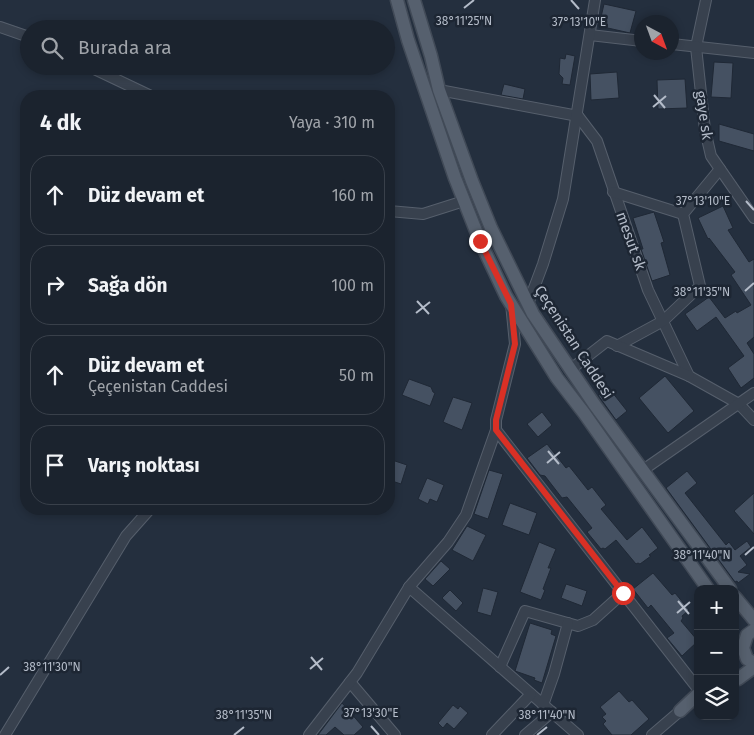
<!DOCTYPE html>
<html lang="tr">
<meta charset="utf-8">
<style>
:root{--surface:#1b232e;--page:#242b36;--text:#f1f3f6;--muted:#a0a4aa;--line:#39404a}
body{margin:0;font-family:"Fira Sans",sans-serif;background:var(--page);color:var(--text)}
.controls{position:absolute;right:15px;bottom:15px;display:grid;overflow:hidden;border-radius:10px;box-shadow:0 2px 8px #0003}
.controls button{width:45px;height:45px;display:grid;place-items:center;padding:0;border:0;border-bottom:1px solid var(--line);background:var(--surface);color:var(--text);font:25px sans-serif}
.compass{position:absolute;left:634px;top:15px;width:45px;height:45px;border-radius:50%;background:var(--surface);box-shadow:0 2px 8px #0003;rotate:139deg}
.stop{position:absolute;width:15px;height:15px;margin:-11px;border:4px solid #d93025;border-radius:50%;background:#fff}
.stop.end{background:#d93025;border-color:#fff;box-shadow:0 1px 5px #0008}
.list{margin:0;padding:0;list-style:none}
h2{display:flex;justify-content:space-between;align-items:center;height:65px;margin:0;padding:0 20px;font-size:21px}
h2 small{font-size:16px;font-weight:400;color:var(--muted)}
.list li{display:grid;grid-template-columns:32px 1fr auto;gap:15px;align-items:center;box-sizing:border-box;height:80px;margin:0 10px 10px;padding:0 10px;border:1px solid var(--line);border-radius:20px}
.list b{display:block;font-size:19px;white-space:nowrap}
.list p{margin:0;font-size:16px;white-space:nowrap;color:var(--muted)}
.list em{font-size:16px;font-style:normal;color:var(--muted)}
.icon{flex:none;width:28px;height:28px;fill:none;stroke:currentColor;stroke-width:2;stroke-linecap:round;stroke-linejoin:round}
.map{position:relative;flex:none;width:754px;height:735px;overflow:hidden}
.search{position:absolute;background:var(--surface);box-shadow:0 2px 8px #0003;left:20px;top:20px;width:375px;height:55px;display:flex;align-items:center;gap:12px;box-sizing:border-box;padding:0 18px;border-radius:28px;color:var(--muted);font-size:19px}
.panel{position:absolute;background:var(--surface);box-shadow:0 2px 8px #0003;left:20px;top:90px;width:375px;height:425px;border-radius:20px}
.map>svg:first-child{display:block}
</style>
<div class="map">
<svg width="754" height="735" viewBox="0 0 754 735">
<rect width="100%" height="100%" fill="#242f3e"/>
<!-- building -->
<g fill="#455162" stroke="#1f2835">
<path d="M 604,4 L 636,11 L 630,33 L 599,26 Z"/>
<path d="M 566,54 L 575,56 L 570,85 L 562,84 L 563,78 L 559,74 L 560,58 L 565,59 Z"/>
<path d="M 714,62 L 733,63 L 731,98 L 711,97 Z"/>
<path d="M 617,72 L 619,98 L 591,100 L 590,74 Z"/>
<path d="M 685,79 L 687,108 L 658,109 L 657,80 Z"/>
<path d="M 504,84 L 525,89 L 523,99 L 501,95 Z"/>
<path d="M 719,124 L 754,134 L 754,151 L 719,141 Z"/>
<path d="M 723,206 L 733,228 L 728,230 L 749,262 L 754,259 L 754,337 L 747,343 L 754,354 L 754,378 L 741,388 L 728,368 L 744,356 L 716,317 L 697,331 L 685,314 L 709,297 L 725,318 L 736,311 L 737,313 L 751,305 L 731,275 L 735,272 L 709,238 L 708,239 L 698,218 Z"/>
<path d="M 654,212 L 664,242 L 661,243 L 670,275 L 652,281 L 641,249 L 643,249 L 633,218 Z"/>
<path d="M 665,376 L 694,411 L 668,433 L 639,398 Z"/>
<path d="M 409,379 L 431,387 L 433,392 L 435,393 L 430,406 L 402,395 Z"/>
<path d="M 608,387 L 627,411 L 616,420 L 598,395 Z"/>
<path d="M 453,397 L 472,403 L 462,430 L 443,422 Z"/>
<path d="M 542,412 L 552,425 L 538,437 L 527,424 Z"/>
<path d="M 547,444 L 566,468 L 569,466 L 588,490 L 592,487 L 606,505 L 601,509 L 627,540 L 642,527 L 658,548 L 649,555 L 651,556 L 640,564 L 638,563 L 636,564 L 616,540 L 605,549 L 603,548 L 601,549 L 587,532 L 592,528 L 567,497 L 562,498 L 545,476 L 540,475 L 527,458 Z"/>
<path d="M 389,459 L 407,465 L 401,484 L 389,480 Z"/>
<path d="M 489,470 L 503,474 L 488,519 L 474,514 Z"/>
<path d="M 687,471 L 697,483 L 685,493 L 726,545 L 729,542 L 735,550 L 747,541 L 751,547 L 740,556 L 747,565 L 738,572 L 750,574 L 738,583 L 737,581 L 735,582 L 666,488 Z"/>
<path d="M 427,478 L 444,485 L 437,502 L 430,499 L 428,504 L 418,499 Z"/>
<path d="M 754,493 L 754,534 L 734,511 Z"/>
<path d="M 510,503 L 537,513 L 529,535 L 502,525 Z"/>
<path d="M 467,526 L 486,535 L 473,561 L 452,550 Z"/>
<path d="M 539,542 L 556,549 L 548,568 L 551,568 L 543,589 L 545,590 L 541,600 L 520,592 Z"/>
<path d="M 441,561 L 450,569 L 433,586 L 425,579 Z"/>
<path d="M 653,573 L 672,595 L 675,593 L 689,610 L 682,616 L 683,618 L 681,621 L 698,641 L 682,656 L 667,638 L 674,633 L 651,605 L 648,608 L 633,589 Z"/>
<path d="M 566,584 L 587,591 L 582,606 L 561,598 Z"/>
<path d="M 483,588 L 498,592 L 491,616 L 477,612 Z"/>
<path d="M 450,590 L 463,603 L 456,611 L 442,598 Z"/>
<path d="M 530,623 L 552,630 L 551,634 L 556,636 L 542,683 L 534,680 L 535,678 L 515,671 Z"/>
<path d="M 619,691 L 629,702 L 632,700 L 649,719 L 631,735 L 612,735 L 603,724 L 606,721 L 602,717 L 606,714 L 600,707 Z"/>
<path d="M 342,703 L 363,727 L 354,735 L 344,735 L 335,727 L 326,735 L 318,735 Z"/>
<path d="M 453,705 L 458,709 L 460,706 L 468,713 L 454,729 L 447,723 L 443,728 L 438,723 Z"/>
</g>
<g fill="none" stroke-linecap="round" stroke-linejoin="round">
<!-- minor casing -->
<g stroke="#565f6c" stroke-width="12">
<g id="minor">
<path d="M 706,0 L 696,47 L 705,130 L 711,156 L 754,218"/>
<path d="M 0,27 L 29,37"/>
<path d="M 590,35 L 642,41"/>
<path d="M 672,44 L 754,53"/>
<path d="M 88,66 L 151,96"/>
<path d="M 439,90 L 578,116"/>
<path d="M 578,116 L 597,141 L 648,290 L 689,376 L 739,404 L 754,420"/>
<path d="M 613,192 L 683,214"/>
<path d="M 389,211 L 423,214 L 464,201"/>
<path d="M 528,304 L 543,264 L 563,199 L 595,0"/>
<path d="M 617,346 L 663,321 L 700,286 L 683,214 L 720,169"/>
<path d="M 571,369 L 607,341 L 689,376"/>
<path d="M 496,430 L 698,689"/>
<path d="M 643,470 L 754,393"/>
<path d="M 409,587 L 578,735"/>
<path d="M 500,667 L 525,611 L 578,626 L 593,620 L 623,593"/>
<path d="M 350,682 L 395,735"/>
<path d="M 543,705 L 554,674 L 568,623"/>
<path d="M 5,735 L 126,536 L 150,509"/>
<path d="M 309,735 L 357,673 L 409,587 L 448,542 L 466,515 L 496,430 L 496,420 L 515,344 L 511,304"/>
<path d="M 492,735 L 531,694"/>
<path d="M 525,735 L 552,712"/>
<path d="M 652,735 L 680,711"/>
</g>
</g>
<!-- major casing -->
<g stroke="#414a57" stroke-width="15">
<g id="major">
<path d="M 397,0 L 408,40 L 455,178 L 480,241 L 506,296 L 557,378 L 584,413 L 708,589"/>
<path d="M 414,0 L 431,56 L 439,90 L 472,181 L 491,228 L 533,314 L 594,404 L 730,589"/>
<path d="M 735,597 L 754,620"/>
<path d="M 754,630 L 747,635 L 743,648 L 747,659 L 754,663"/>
<path d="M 738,679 L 754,667"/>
<path d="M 680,711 L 698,694"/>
</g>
</g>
<!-- minor -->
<use href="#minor" stroke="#38414e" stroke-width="10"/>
<!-- major -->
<use href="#major" stroke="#56606e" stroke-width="12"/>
</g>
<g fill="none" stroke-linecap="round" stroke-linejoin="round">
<!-- route -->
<path stroke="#d93025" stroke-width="6" d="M 480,241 L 511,304 L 515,344 L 496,420 L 496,430 L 623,593"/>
</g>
<!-- ticks -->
<path fill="none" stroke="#b4bcc9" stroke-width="2" d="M 571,0 L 579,9M 464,8 L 474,0M 654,95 L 665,108M 653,107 L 666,96M 746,201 L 754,210M 745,291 L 754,283M 417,301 L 429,314M 416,313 L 430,302M 548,451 L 559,464M 547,463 L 560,452M 745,555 L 754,547M 678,601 L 689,614M 677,613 L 690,602M 311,657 L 322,670M 310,669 L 323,658M 0,675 L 9,667M 371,726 L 379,735M 234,735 L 244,727M 537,735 L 547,727"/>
<g text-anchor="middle" stroke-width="5" stroke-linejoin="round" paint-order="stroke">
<!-- street labels -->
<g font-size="15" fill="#b4bcc9" stroke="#1d2633">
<text transform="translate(704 115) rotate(82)" y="5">gaye sk</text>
<text transform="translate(631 241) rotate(70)" y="5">mesut sk</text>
<text transform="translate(574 342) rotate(57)" y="5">Çeçenistan Caddesi</text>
</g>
</g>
<g font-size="12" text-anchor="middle" fill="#b4bcc9" stroke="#1d2633" stroke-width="5" stroke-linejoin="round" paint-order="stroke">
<text x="464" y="25">38°11'25"N</text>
<text x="579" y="26">37°13'10"E</text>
<text x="703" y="205">37°13'10"E</text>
<text x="702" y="296">38°11'35"N</text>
<text x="702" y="559">38°11'40"N</text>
<text x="52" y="671">38°11'30"N</text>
<text x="371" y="717">37°13'30"E</text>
<text x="244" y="719">38°11'35"N</text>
<text x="547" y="719">38°11'40"N</text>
</g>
</svg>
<div class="controls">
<button>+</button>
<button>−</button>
<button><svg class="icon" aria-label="layers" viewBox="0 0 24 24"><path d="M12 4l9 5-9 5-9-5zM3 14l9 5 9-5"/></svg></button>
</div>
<svg class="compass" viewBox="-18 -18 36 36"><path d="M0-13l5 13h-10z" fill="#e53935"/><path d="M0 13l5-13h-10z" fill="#a0a4aa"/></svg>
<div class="stop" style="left:623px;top:593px"></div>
<div class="stop end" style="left:480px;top:241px"></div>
<div class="search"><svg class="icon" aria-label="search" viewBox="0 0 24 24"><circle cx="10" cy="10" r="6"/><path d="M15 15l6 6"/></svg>Burada ara</div>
<section class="panel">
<h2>4 dk<small>Yaya · 310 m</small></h2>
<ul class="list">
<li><svg class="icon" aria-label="ahead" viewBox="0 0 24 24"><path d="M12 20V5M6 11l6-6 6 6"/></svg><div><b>Düz devam et</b></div><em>160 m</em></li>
<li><svg class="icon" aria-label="right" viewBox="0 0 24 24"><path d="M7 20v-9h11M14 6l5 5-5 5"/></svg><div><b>Sağa dön</b></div><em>100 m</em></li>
<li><svg class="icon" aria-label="ahead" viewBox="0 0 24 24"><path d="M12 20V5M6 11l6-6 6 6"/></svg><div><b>Düz devam et</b><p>Çeçenistan Caddesi</p></div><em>50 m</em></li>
<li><svg class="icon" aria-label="arrive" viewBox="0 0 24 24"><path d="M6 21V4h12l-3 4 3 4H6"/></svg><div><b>Varış noktası</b></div></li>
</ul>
</section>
</div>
